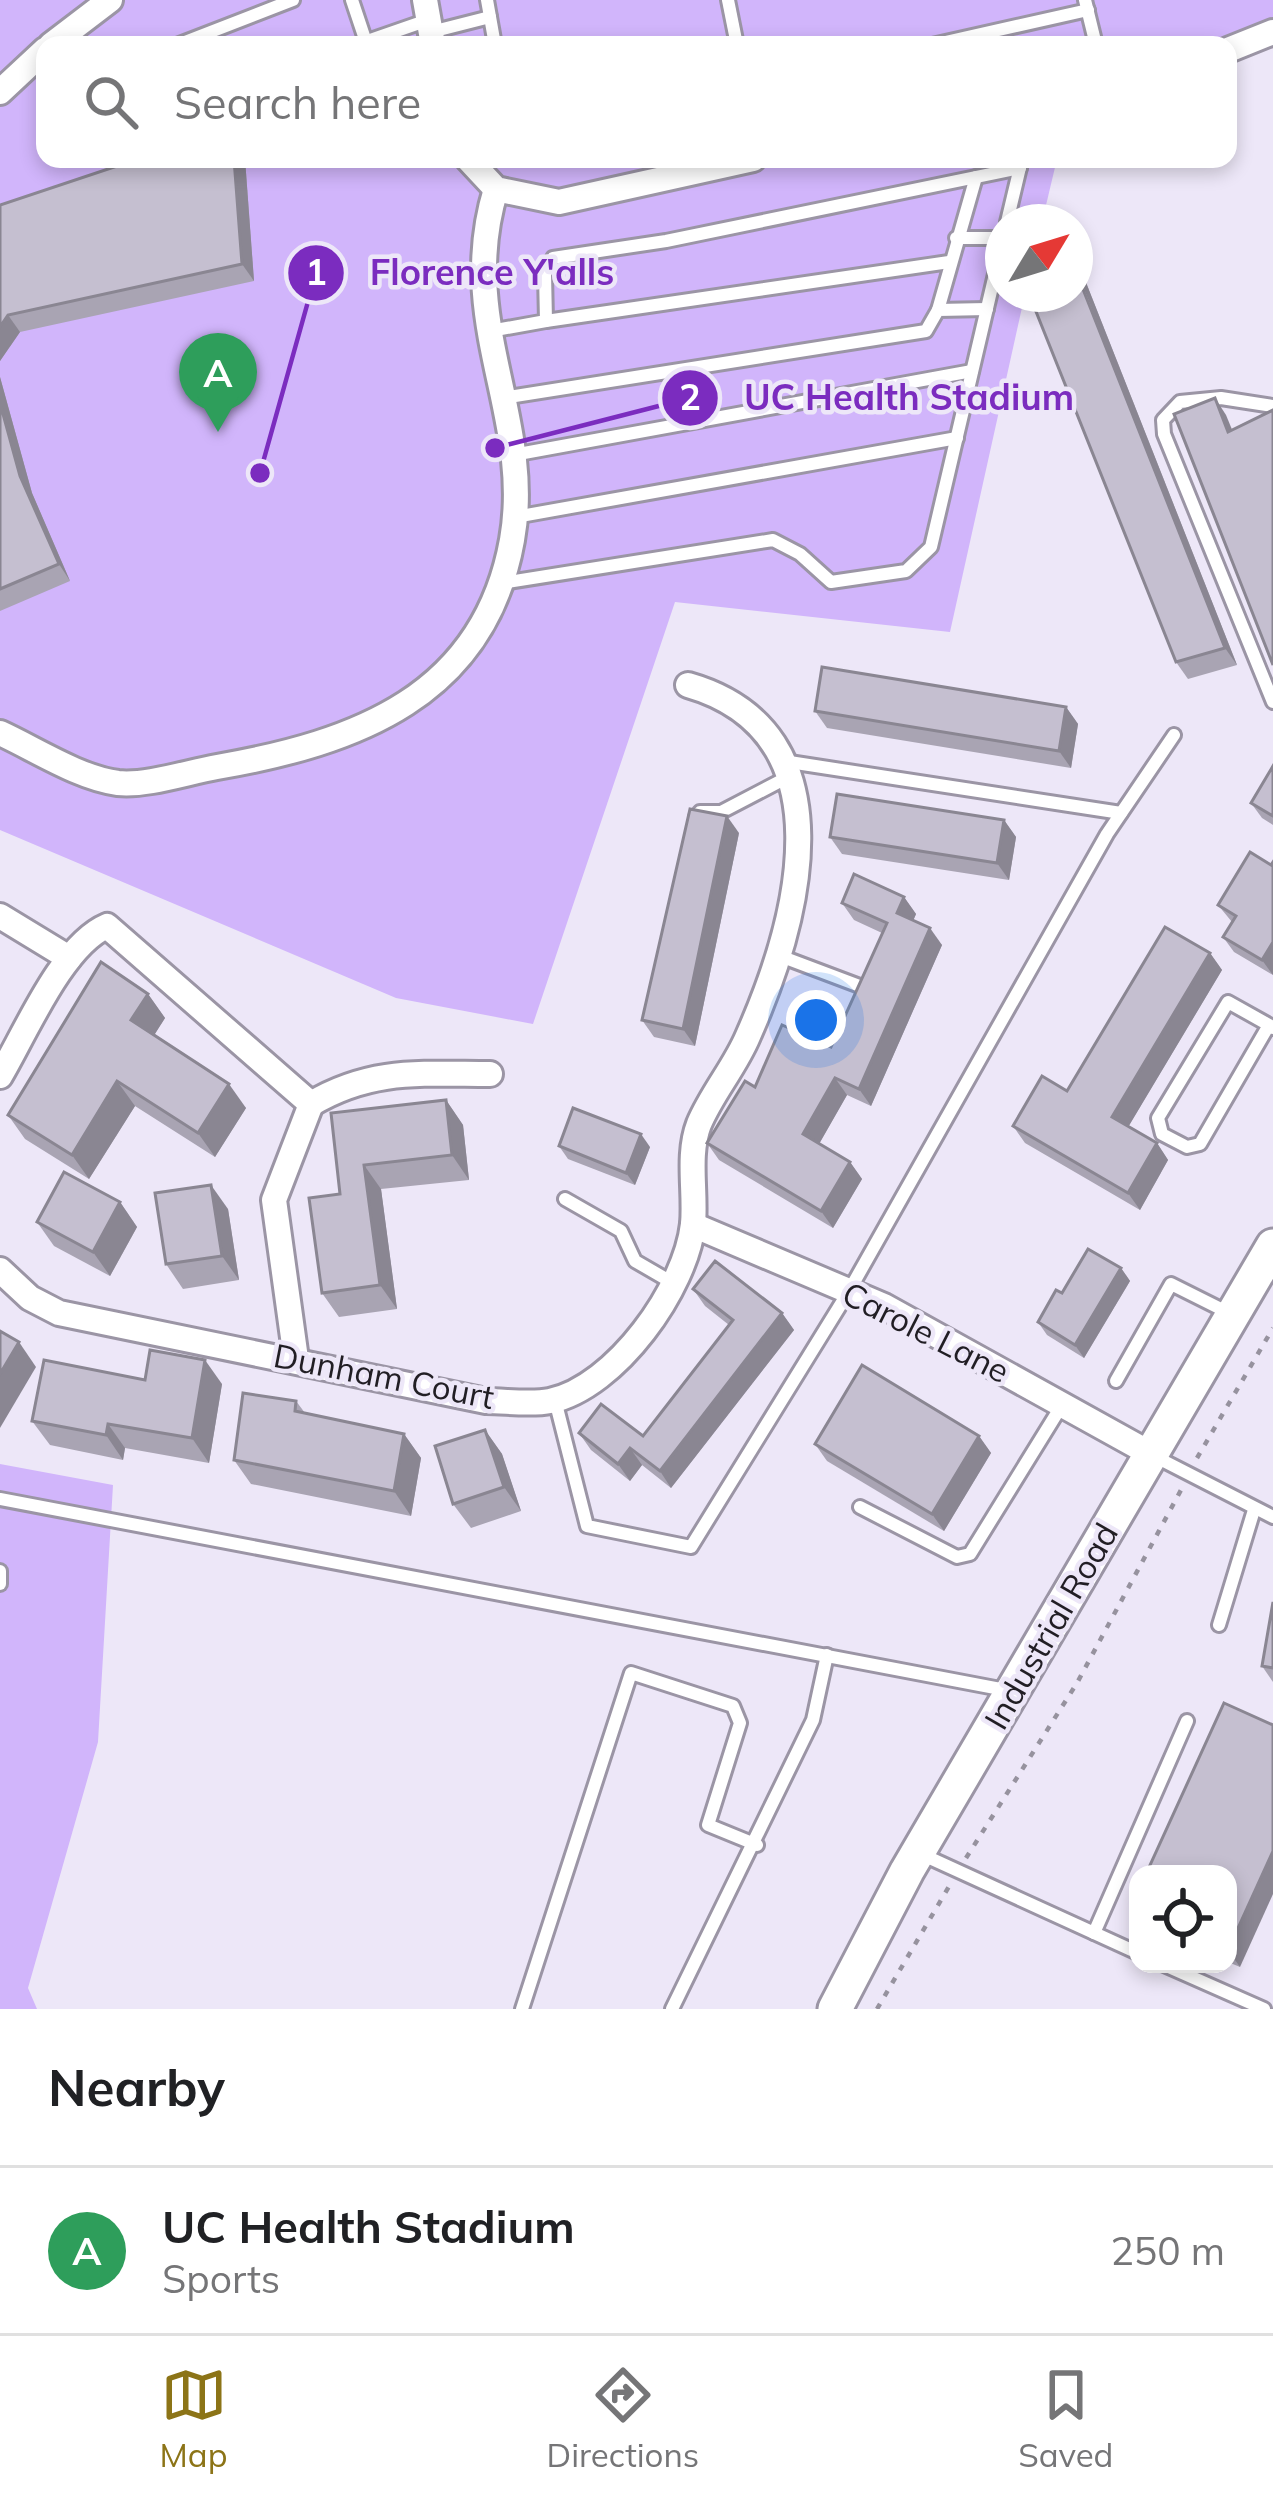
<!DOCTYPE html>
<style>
:root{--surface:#fff;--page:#f6f6f6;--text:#202124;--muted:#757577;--line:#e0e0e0;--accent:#8c7417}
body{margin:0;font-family:Mulish,sans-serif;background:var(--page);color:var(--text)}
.controls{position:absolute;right:36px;bottom:36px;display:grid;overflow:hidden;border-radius:24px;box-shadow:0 6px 18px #0003}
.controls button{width:108px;height:108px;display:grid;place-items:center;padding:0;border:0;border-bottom:3px solid var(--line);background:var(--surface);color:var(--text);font:60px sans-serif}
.compass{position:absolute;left:985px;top:204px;width:108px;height:108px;border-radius:50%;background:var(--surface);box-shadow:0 6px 18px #0003;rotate:52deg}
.you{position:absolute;left:816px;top:1020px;width:42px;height:42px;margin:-30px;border:9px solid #fff;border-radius:50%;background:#1a73e8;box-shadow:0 0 0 18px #1a73e833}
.badge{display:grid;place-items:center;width:78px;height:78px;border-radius:50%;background:var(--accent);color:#fff;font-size:39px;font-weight:700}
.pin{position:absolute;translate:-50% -99px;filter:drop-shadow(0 3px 6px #0008)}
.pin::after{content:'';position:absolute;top:63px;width:42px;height:36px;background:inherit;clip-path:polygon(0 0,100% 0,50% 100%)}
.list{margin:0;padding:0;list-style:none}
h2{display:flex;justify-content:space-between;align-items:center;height:156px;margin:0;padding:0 48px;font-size:51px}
h2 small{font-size:39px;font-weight:400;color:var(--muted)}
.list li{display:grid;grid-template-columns:78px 1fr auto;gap:36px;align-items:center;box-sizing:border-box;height:168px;padding:0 48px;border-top:3px solid var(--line)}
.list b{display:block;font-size:45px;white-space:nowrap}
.list p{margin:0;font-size:39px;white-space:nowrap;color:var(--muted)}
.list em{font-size:39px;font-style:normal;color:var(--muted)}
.icon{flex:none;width:66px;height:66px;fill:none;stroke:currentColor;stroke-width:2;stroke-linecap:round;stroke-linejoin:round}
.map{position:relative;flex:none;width:1273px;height:2009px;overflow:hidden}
.search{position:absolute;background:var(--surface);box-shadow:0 6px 18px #0003;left:36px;right:36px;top:36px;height:132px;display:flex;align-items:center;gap:30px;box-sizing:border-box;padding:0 42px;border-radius:24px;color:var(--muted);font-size:45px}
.sheet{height:324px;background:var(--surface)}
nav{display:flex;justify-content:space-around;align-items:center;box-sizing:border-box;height:168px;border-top:3px solid var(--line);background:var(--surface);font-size:33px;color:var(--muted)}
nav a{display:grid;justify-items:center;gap:6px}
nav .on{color:var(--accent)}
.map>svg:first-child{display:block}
</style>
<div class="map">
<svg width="1273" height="2009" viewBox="0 0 1273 2009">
<rect width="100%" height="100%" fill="#ede7f8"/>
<!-- green -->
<g fill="#d1b5fb">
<path d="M 0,0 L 1273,0 L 1273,31 L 1228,45 L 45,45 L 45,159 L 1057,159 L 1042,222 L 1003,222 L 1003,294 L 1025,294 L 950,632 L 675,602 L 533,1024 L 396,998 L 0,830 Z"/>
<path d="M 0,1464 L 113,1485 L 98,1742 L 28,1988 L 37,2009 L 0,2009 Z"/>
</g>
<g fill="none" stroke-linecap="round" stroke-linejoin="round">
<!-- service casing -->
<g stroke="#9b95a5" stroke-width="18">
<g id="service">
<path d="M 352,0 L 366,42"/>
<path d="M 487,0 L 495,45"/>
<path d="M 728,0 L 737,45"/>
<path d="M 1085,0 L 1096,45"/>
<path d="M 431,32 L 490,17"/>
<path d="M 177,45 L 293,0"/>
<path d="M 356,45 L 428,20"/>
<path d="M 932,45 L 1088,10"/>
<path d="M 1007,222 L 1022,159"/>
<path d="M 956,238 L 1003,238"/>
<path d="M 938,310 L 976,177"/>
<path d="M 546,321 L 949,262"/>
<path d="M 490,331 L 546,321 L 545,274 L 553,258 L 666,241 L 1020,168"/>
<path d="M 502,398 L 926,331 L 938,310 L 987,309"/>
<path d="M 1273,406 L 1221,398 L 1180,402 L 1163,420 L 1164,434 L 1273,702"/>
<path d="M 513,455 L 972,371"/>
<path d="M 515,517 L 957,438"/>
<path d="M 502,583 L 773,540 L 800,554 L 831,582 L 906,571 L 931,547 L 1003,240"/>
<path d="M 783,761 L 1121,813"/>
<path d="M 696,817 L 700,812 L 721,812 L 790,776"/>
<path d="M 780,956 L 865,988"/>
<path d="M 1269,1025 L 1200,1144 L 1187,1147 L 1162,1134 L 1158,1118 L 1228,1002 L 1269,1025 L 1273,1028"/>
<path d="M 565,1199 L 621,1231 L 635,1261 L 673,1283"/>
<path d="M 1116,1381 L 1171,1284 L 1231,1314"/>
<path d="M 555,1400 L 587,1526 L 691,1547 L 849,1291 L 1107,834 L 1174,735"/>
<path d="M 1152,1455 L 1273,1517"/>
<path d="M 0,1499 L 1011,1691"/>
<path d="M 860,1507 L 957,1557 L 970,1554 L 1062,1405"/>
<path d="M 0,1571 L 0,1584"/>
<path d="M 1219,1625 L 1254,1510"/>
<path d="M 921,1854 L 1138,1953"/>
<path d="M 1094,1933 L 1187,1721"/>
<path d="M 1162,1964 L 1264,2009"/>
<path d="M 522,2009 L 631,1673 L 733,1706 L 740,1723 L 708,1825 L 757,1845"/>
<path d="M 672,2009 L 813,1720 L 827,1655"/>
</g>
</g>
<!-- minor casing -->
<g stroke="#9b95a5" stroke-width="30">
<g id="minor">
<path d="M 425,0 L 433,45"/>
<path d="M 51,45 L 110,0"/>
<path d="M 1228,50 L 1273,32"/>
<path d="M 0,92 L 45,50"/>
<path d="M 468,159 L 496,189 L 559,202 L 753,159"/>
<path d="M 0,733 C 35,749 79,778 118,783 C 147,786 188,772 217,767 C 355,743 484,697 512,540 C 534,417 455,322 496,189"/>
<path d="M 0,916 L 69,958"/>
<path d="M 0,1076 C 25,1034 62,945 107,926 L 311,1104"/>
<path d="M 311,1104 C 371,1068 422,1074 490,1074"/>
<path d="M 693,1225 L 884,1306 L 1151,1454"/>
<path d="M 0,1270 L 30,1298 L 59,1313 L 486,1401 C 506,1401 531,1405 550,1401 C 616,1387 686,1288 693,1224 C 696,1192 687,1155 699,1124 C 712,1093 735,1067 748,1036 C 798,923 852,732 688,685"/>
<path d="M 296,1359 L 274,1200 L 311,1104"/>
</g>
</g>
<!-- secondary casing -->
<g stroke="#9b95a5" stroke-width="39">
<path id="secondary" d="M 835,2009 L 907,1871 L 1273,1246"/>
</g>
<!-- path -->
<g stroke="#96929e" stroke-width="4.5" stroke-dasharray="6 9" stroke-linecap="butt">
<path d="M 1197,1458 L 1273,1328"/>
<path d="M 966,1858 L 1077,1683 L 1181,1490"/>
<path d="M 877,2009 L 951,1883"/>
</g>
<!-- service -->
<use href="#service" stroke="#fff" stroke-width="12"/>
<!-- minor -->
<use href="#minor" stroke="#fff" stroke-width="24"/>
<!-- secondary -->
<use href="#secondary" stroke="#fff" stroke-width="33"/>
</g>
<!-- wall -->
<g fill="#a9a4b3">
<path d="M 245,159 L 254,281 L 20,332 L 0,361 L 0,205 Z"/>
<path d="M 1085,280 L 1237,665 L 1188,679 L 1176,662 Z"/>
<path d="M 0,377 L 32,493 L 70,581 L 0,611 Z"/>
<path d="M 1066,707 L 1078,724 L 1071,768 L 827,728 L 815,711 Z"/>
<path d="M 1273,766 L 1273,825 L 1262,818 L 1251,803 Z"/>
<path d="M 1004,820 L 1016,837 L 1009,880 L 842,854 L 830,837 Z"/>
<path d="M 739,833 L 695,1046 L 654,1037 L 642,1020 Z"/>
<path d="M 1250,852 L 1273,975 L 1234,952 L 1223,937 L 1232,922 L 1218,905 Z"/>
<path d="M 904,897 L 916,914 L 913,921 L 942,945 L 871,1106 L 847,1095 L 819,1144 L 850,1162 L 862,1179 L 833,1228 L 719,1160 L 707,1143 L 755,1087 L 831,1047 L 882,933 L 854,920 L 842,903 Z"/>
<path d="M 1210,953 L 1222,970 L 1128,1127 L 1157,1143 L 1168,1160 L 1140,1210 L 1025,1143 L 1013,1126 L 1067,1091 Z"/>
<path d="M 148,994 L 165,1018 L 154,1035 L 246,1108 L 215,1157 L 135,1106 L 89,1179 L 25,1139 L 8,1115 Z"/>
<path d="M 446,1100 L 463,1125 L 469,1180 L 381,1189 L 397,1309 L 339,1317 L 322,1293 L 340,1194 L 331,1113 Z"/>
<path d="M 559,1146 L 650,1147 L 635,1185 L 568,1159 Z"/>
<path d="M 120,1202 L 137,1227 L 110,1276 L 54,1246 L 37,1222 Z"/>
<path d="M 228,1209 L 239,1280 L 183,1289 L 166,1264 Z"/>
<path d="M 1121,1268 L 1130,1281 L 1084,1358 L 1047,1335 L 1038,1322 Z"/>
<path d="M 693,1289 L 782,1313 L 794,1330 L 671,1488 L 642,1465 L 630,1481 L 591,1450 L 579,1433 L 643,1436 L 729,1325 L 705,1306 Z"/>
<path d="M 145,1380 L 222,1384 L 209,1463 L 125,1448 L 123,1460 L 50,1445 L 32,1421 Z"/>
<path d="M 296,1401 L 305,1413 L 404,1434 L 421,1458 L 411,1516 L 251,1484 L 234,1460 Z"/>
<path d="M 485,1430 L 502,1454 L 521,1511 L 471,1528 L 453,1504 Z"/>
<path d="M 979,1436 L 991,1453 L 944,1531 L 827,1461 L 815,1444 Z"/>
<path d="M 1273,1602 L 1273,1682 L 1262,1666 Z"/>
<path d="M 1228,1874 L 1240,1967 L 1228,1962 Z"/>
</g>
<!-- shaded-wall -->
<g fill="#8a8692">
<path d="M 234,159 L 245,159 L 254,281 L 242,264 Z"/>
<path d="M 1075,266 L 1085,280 L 1237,665 L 1225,648 Z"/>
<path d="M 8,315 L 20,332 L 0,361 L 0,327 Z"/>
<path d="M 0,377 L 32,493 L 70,581 L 59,564 L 20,476 L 0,403 Z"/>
<path d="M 1215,398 L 1226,415 L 1240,449 L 1228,432 Z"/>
<path d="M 1066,707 L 1078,724 L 1071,768 L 1059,751 Z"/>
<path d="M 727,816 L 739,833 L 695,1046 L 683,1029 Z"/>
<path d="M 1004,820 L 1016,837 L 1009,880 L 997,863 Z"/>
<path d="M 904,897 L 916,914 L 909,930 L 897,913 Z"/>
<path d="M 930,928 L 942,945 L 871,1106 L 859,1089 Z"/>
<path d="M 1273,942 L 1273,975 L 1262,960 Z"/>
<path d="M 1210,953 L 1222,970 L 1124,1134 L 1112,1117 Z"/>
<path d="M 148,994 L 165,1018 L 148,1045 L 131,1020 Z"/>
<path d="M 835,1078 L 847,1095 L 815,1151 L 803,1134 Z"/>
<path d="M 117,1081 L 135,1106 L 89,1179 L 72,1155 Z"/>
<path d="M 229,1084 L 246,1108 L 215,1157 L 198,1133 Z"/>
<path d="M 446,1100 L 463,1125 L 469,1180 L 452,1155 Z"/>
<path d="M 641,1134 L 650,1147 L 635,1185 L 626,1173 Z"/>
<path d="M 1157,1143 L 1168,1160 L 1140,1210 L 1128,1193 Z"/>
<path d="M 850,1162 L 862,1179 L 833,1228 L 821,1211 Z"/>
<path d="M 364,1165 L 381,1189 L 397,1309 L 380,1285 Z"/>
<path d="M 211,1185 L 228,1209 L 239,1280 L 222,1256 Z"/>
<path d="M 120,1202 L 137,1227 L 110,1276 L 93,1252 Z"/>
<path d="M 1121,1268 L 1130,1281 L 1084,1358 L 1075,1345 Z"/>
<path d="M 782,1313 L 794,1330 L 671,1488 L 660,1471 Z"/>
<path d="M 19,1342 L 36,1367 L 0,1428 L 0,1374 Z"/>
<path d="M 205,1360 L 222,1384 L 209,1463 L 192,1438 Z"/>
<path d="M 108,1424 L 125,1448 L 123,1460 L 106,1435 Z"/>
<path d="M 485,1430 L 502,1454 L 521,1511 L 504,1487 Z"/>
<path d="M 404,1434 L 421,1458 L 411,1516 L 394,1491 Z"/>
<path d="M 979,1436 L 991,1453 L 944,1531 L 932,1514 Z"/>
<path d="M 630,1448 L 642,1465 L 630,1481 L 618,1464 Z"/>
<path d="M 1273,1851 L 1273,1894 L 1240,1967 L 1228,1950 Z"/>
</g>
<!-- building -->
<g fill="#c5bfd0" stroke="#8a8692" stroke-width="3">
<path d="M 145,159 L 234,159 L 242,264 L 8,315 L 0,327 L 0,205 L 129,162 Z"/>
<path d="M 1075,269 L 1225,648 L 1176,662 L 1029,294 L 1075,294 Z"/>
<path d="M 1215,398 L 1228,432 L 1273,410 L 1273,665 L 1174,414 Z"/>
<path d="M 0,403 L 20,476 L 59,564 L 0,589 Z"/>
<path d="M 822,667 L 1066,707 L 1059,751 L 815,711 Z"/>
<path d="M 1273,766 L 1273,816 L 1251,803 Z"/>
<path d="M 837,794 L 1004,820 L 997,863 L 830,837 Z"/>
<path d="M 690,809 L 727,816 L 683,1029 L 642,1020 Z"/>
<path d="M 1250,852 L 1271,865 L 1273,862 L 1273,942 L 1262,960 L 1223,937 L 1236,916 L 1218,905 Z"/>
<path d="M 854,874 L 904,897 L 897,913 L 930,928 L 859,1089 L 835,1078 L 803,1134 L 850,1162 L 821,1211 L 707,1143 L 745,1081 L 755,1087 L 782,1025 L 831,1047 L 887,923 L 842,903 Z"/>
<path d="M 1165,927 L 1210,953 L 1112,1117 L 1157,1143 L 1128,1193 L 1013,1126 L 1042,1076 L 1067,1091 Z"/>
<path d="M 101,962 L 148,994 L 131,1020 L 229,1084 L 198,1133 L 117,1081 L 72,1155 L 8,1115 Z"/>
<path d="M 446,1100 L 452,1155 L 364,1165 L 380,1285 L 322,1293 L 309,1198 L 340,1194 L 331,1113 Z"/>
<path d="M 573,1108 L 641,1134 L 626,1173 L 559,1146 Z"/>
<path d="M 64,1172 L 120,1202 L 93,1252 L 37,1222 Z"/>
<path d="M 211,1185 L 222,1256 L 166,1264 L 155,1193 Z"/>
<path d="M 1088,1249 L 1121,1268 L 1075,1345 L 1038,1322 L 1056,1290 L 1062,1293 Z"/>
<path d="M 715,1261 L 782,1313 L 660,1471 L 630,1448 L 618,1464 L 579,1433 L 601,1404 L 643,1436 L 733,1320 L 693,1289 Z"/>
<path d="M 0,1331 L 19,1342 L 0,1374 Z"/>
<path d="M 150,1350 L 205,1360 L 192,1438 L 108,1424 L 106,1435 L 32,1421 L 44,1360 L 145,1380 Z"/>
<path d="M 862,1365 L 979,1436 L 932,1514 L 815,1444 Z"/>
<path d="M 243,1393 L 296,1401 L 295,1411 L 404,1434 L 394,1491 L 234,1460 Z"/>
<path d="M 485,1430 L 504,1487 L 453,1504 L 435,1446 Z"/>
<path d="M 1273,1602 L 1273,1668 L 1262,1666 Z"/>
<path d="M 1224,1703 L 1273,1725 L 1273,1851 L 1228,1950 L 1228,1874 L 1146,1874 Z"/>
<path d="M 1138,1892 L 1138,1910 L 1131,1906 Z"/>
</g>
<g text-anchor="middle" stroke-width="9" stroke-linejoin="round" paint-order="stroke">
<!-- street labels -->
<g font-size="33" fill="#211e24" stroke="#ede7f8">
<text transform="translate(926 1332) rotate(27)" y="12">Carole Lane</text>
<text transform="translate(384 1376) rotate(11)" y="12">Dunham Court</text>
<text transform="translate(1051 1626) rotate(-60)" y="12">Industrial Road</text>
</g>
</g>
<!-- callouts -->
<path fill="none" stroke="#7b2cbf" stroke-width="4.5" d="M260 473L316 273M495 448L690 398"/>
<g fill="#7b2cbf" stroke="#ede7f8" stroke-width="4.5">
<circle cx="260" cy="473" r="12"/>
<circle cx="495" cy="448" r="12"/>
<circle cx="316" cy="273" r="30"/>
<circle cx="690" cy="398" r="30"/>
</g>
<g font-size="36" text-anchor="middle" font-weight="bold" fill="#fff">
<text x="316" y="285">1</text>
<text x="690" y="410">2</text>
</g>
<g font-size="36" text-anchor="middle" font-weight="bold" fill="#7b2cbf" stroke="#ede7f8" stroke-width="9" stroke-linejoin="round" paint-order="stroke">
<text x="492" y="285">Florence Y'alls</text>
<text x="909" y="410">UC Health Stadium</text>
</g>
</svg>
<div class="controls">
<button><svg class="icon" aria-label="locate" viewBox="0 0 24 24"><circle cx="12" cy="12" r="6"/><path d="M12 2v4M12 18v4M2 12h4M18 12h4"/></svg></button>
</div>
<svg class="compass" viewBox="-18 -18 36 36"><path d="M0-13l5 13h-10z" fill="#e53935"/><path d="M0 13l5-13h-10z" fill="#757577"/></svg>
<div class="you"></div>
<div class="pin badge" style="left:218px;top:432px;background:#2e9e5b">A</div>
<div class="search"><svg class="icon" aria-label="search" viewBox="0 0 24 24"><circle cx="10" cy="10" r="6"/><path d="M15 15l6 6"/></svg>Search here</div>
</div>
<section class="sheet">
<h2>Nearby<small></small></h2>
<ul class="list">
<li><span class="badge" style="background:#2e9e5b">A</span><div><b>UC Health Stadium</b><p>Sports</p></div><em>250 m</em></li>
</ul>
</section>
<nav>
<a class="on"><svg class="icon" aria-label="map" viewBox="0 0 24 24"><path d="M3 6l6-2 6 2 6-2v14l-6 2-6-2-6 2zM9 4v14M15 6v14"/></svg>Map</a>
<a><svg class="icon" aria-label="directions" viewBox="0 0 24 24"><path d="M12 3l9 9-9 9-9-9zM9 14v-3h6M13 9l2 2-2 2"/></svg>Directions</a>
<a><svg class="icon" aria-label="saved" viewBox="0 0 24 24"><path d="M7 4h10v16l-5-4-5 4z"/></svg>Saved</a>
</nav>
